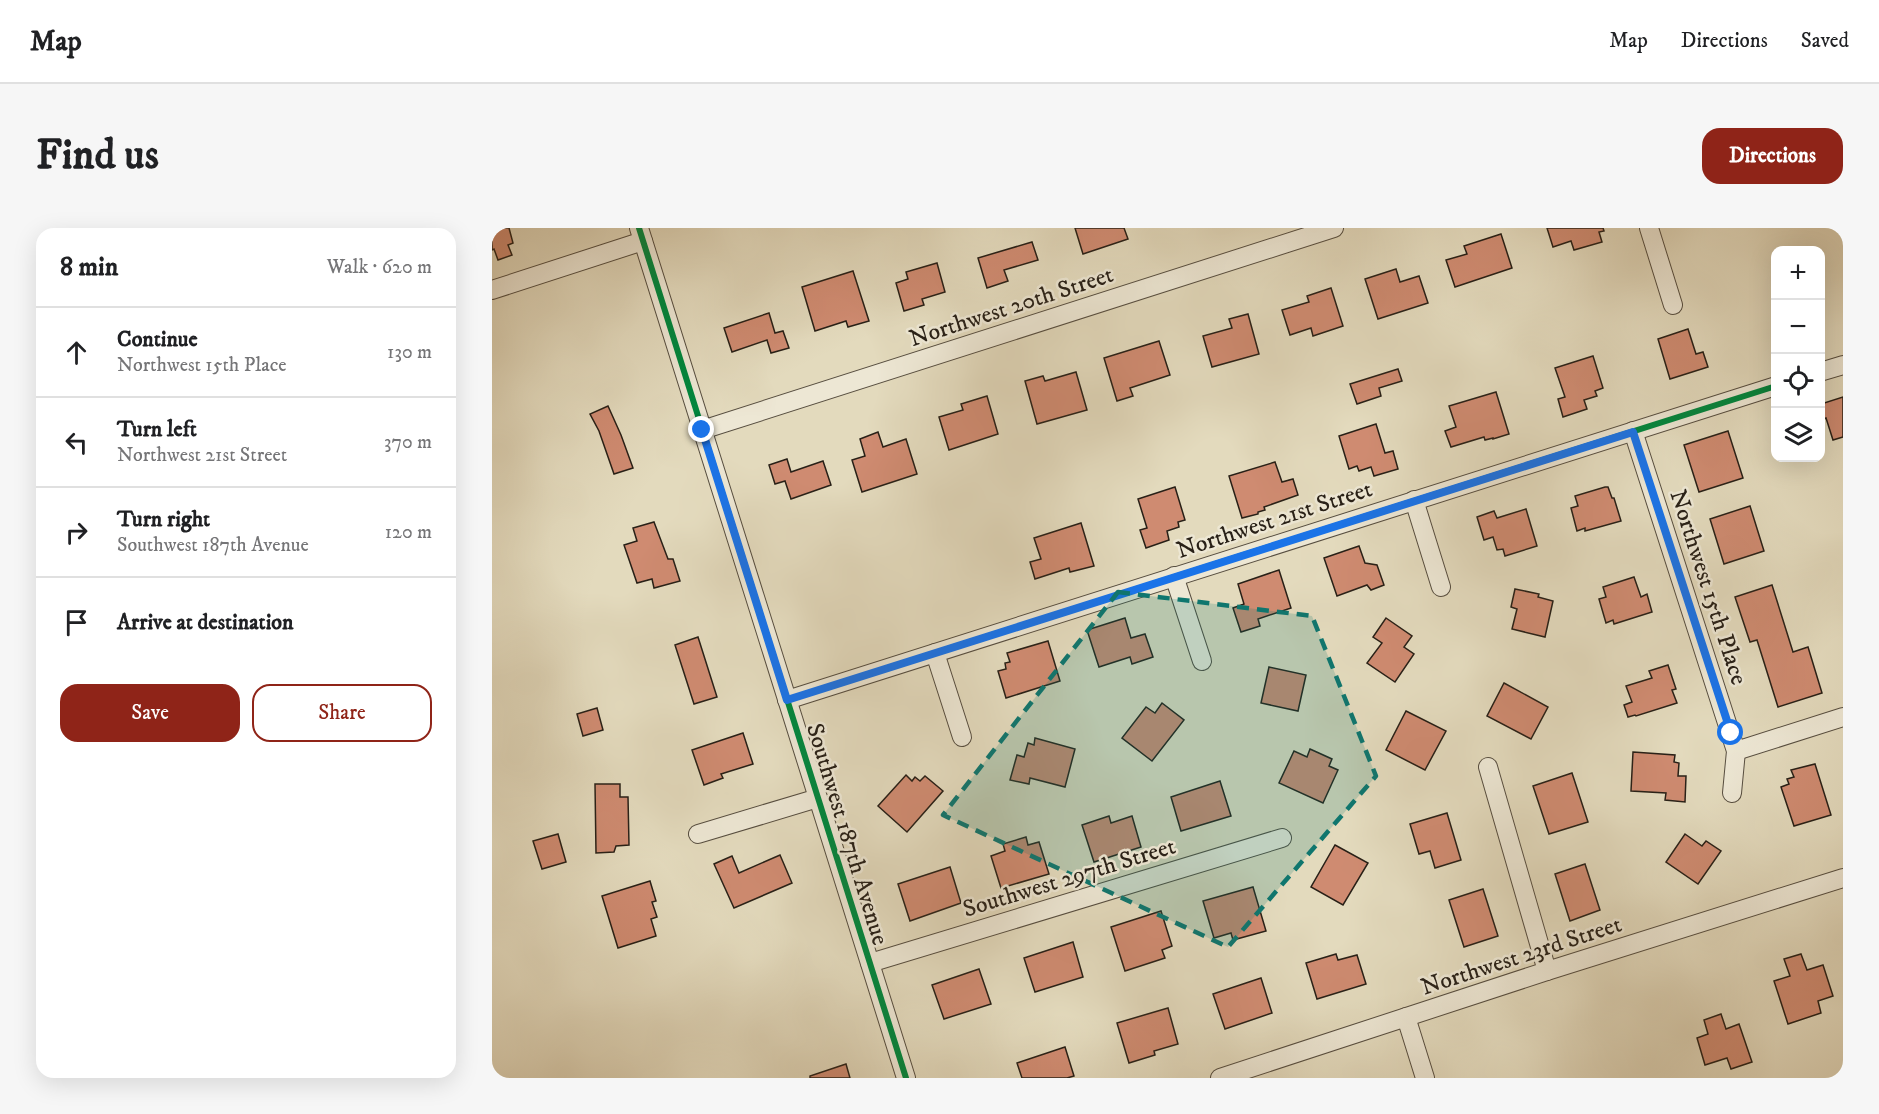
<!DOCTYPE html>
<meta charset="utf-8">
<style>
:root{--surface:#fff;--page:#f6f6f6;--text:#202124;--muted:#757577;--line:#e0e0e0;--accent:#8f2418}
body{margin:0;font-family:"IM FELL DW Pica",serif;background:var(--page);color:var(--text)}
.controls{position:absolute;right:18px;top:18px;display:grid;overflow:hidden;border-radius:12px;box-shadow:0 6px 24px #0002}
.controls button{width:54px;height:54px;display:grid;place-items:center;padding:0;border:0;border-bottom:2px solid var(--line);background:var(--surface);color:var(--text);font:30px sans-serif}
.stop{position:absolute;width:18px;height:18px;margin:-14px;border:4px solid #1a73e8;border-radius:50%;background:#fff}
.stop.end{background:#1a73e8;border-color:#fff;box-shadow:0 2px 6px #0008}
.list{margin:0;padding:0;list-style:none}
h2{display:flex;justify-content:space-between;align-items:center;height:78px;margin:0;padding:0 24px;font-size:26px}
h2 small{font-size:20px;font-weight:400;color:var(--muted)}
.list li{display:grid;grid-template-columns:39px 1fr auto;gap:18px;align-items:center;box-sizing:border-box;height:90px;padding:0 24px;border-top:2px solid var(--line)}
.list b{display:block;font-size:22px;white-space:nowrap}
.list p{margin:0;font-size:20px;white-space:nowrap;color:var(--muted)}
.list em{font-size:20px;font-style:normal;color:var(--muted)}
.actions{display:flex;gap:12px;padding:18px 24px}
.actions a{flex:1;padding:14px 0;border:2px solid var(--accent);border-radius:18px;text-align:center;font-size:21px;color:var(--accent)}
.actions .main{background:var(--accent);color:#fff}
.icon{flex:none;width:33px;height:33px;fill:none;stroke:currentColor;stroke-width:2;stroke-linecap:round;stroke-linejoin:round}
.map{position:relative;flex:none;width:1351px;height:850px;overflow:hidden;border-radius:18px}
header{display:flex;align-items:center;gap:36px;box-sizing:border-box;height:84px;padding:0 30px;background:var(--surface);border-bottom:2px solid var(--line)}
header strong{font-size:28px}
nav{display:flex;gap:33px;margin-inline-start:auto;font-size:21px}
.intro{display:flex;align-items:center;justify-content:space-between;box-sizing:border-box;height:144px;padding:0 36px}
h1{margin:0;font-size:42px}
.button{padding:15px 27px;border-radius:18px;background:var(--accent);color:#fff;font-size:21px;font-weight:700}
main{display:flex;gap:36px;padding:0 36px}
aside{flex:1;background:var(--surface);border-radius:18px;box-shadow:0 6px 24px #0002}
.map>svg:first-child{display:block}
</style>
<header>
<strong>Map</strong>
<nav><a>Map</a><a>Directions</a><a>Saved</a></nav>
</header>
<div class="intro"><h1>Find us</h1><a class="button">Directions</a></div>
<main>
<aside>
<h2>8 min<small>Walk · 620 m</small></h2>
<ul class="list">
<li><svg class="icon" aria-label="ahead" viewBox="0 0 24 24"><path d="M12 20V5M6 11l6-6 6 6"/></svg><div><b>Continue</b><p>Northwest 15th Place</p></div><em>130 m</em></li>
<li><svg class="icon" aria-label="left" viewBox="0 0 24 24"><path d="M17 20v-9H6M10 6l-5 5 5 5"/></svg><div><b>Turn left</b><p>Northwest 21st Street</p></div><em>370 m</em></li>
<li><svg class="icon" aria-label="right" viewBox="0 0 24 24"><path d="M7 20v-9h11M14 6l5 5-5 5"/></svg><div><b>Turn right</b><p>Southwest 187th Avenue</p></div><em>120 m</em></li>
<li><svg class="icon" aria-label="arrive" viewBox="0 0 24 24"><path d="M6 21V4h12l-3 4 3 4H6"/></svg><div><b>Arrive at destination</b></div></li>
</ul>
<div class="actions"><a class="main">Save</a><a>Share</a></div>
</aside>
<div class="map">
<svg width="1351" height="850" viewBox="0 0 1351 850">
<rect width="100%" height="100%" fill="#e3dabd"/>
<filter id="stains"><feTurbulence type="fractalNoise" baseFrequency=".00333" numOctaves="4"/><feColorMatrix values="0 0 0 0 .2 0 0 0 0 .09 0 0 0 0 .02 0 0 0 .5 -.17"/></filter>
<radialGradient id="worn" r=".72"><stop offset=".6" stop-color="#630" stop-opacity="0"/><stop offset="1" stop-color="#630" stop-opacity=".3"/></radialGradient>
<!-- building -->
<g fill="#cf8b71" stroke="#282017" stroke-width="1.5">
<path d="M 0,0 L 17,0 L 21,15 L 16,17 L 20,27 L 6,32 L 2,21 L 0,22 Z"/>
<path d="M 583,0 L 632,0 L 636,11 L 591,26 Z"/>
<path d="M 1055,0 L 1111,0 L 1112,3 L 1107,4 L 1110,14 L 1082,22 L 1079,13 L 1061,19 Z"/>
<path d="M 1009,6 L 1020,40 L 963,59 L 954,32 L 975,26 L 972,18 Z"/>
<path d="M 540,14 L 546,32 L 512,42 L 516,53 L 495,60 L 486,30 Z"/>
<path d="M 445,35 L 453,64 L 430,71 L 432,77 L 412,83 L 404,55 L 416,51 L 414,44 Z"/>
<path d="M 904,41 L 908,54 L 927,48 L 936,75 L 886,91 L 873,51 Z"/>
<path d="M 361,43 L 377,93 L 356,99 L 354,93 L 323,103 L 310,59 Z"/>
<path d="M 839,60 L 851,98 L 821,108 L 819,100 L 798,107 L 790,82 L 817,74 L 815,68 Z"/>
<path d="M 277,85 L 283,105 L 291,103 L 297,120 L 279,125 L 275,112 L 240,124 L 232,100 Z"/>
<path d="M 756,86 L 767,126 L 720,139 L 711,108 L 740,100 L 737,91 Z"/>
<path d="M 1196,101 L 1204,126 L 1211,124 L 1216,139 L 1178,151 L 1166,111 Z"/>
<path d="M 667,113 L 678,147 L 638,160 L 641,168 L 625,173 L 612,130 Z"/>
<path d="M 1101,128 L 1111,160 L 1103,163 L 1105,168 L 1092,172 L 1095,181 L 1071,189 L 1066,171 L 1073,169 L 1063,140 Z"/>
<path d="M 906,141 L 910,153 L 887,160 L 889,168 L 865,176 L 858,156 Z"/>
<path d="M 584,144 L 595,182 L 545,196 L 533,153 L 551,148 L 553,153 Z"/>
<path d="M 1004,164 L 1017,206 L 1001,211 L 1001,210 L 993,212 L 992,209 L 959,219 L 953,203 L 964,199 L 957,178 Z"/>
<path d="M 495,168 L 506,206 L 457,222 L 447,189 L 471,182 L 469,176 Z"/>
<path d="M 1351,169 L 1351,209 L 1341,212 L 1334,190 L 1329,192 L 1329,176 Z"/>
<path d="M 116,178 L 129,207 L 141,240 L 122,246 L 107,203 L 98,186 Z"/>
<path d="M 884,196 L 893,225 L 901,223 L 906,241 L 882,248 L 879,239 L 867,243 L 865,238 L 857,241 L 847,208 Z"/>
<path d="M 1236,203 L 1251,250 L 1207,264 L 1192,217 Z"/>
<path d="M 386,204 L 391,219 L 414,211 L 425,246 L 370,264 L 360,232 L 373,228 L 368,211 Z"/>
<path d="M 295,231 L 299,244 L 331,233 L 339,257 L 299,271 L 293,253 L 283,256 L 277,237 Z"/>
<path d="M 783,234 L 790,254 L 801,251 L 806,267 L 772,279 L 773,282 L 766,284 L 766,286 L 750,290 L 737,248 Z"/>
<path d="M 683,259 L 693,292 L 686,294 L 687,299 L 675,303 L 677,312 L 654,320 L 648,302 L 655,300 L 646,271 Z"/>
<path d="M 1113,259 L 1116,259 L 1120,270 L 1122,270 L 1129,293 L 1093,303 L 1093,300 L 1085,303 L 1079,280 L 1086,278 L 1083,268 Z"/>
<path d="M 1258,278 L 1272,323 L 1232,336 L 1218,291 Z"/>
<path d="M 1034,281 L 1045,318 L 1013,328 L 1011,321 L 1005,322 L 1001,309 L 992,312 L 985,289 L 1002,283 L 1005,290 Z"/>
<path d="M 162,294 L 176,331 L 181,331 L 188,353 L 162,360 L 160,351 L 145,355 L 132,317 L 145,313 L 141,300 Z"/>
<path d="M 589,295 L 602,338 L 578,344 L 577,340 L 543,351 L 538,334 L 549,331 L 542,310 Z"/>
<path d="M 867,318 L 873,335 L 885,337 L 892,357 L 879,362 L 875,357 L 845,368 L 832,330 Z"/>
<path d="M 787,342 L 799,380 L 766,391 L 768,398 L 749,404 L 741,380 L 752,376 L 746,356 Z"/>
<path d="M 1142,349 L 1149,369 L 1155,366 L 1160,384 L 1122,396 L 1121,392 L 1114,395 L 1107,371 L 1114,369 L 1111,359 Z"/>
<path d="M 1280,357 L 1301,424 L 1316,419 L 1330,465 L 1286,479 L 1265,412 L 1258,414 L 1243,369 Z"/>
<path d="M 1023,361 L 1047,366 L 1046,369 L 1061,373 L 1053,409 L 1020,401 L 1025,381 L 1019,379 Z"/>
<path d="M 633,390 L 639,410 L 653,406 L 661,429 L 640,436 L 638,429 L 607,439 L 595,402 Z"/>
<path d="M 894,390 L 920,408 L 912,419 L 922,426 L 903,454 L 875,435 L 890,415 L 881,409 Z"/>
<path d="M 206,409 L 225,469 L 202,476 L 183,417 Z"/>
<path d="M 556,413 L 568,453 L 514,470 L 506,443 L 514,441 L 513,435 L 518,434 L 515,425 Z"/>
<path d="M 1176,437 L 1184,461 L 1180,462 L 1185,475 L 1144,488 L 1143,487 L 1136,489 L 1132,477 L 1140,474 L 1134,458 L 1160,450 L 1157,443 Z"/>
<path d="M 777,439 L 814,447 L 806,483 L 769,475 Z"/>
<path d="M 1012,455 L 1056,479 L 1039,511 L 995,488 Z"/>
<path d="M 670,475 L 692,492 L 660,533 L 630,510 L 654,479 L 663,485 Z"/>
<path d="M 105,480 L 111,502 L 91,508 L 85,486 Z"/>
<path d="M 914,483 L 954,503 L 933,542 L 894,522 Z"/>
<path d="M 251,505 L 261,536 L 229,546 L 231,550 L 212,557 L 200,522 Z"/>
<path d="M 543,510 L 583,521 L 573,559 L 538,550 L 537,556 L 518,552 L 525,527 L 532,529 L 536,515 L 542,517 Z"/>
<path d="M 818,521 L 840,531 L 837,538 L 846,542 L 831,575 L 787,555 L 802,523 L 815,529 Z"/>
<path d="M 1141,524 L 1183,527 L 1182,534 L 1187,535 L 1186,548 L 1194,548 L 1193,574 L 1173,572 L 1174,565 L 1139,563 Z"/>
<path d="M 1323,536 L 1339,587 L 1302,598 L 1289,559 L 1297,556 L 1295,551 L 1302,549 L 1299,542 Z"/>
<path d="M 1080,545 L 1096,594 L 1057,606 L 1041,558 Z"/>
<path d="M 414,547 L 420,553 L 423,549 L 428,553 L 433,548 L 451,563 L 415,604 L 386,578 Z"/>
<path d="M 728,553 L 739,588 L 689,603 L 679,569 Z"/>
<path d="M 103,556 L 128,556 L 128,569 L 136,569 L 137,617 L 124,618 L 122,624 L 104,625 Z"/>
<path d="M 955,585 L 969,632 L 943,640 L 938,623 L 927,626 L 918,596 Z"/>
<path d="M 617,588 L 619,595 L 640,588 L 649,619 L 602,634 L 590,597 Z"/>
<path d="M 66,606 L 74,634 L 50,641 L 41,613 Z"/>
<path d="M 1193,606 L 1210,618 L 1214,613 L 1229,623 L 1206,656 L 1174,634 Z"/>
<path d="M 534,609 L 536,617 L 547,614 L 557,646 L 509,660 L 499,628 L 513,623 L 511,616 Z"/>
<path d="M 843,617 L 876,635 L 851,677 L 819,659 Z"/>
<path d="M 288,627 L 300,655 L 242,680 L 222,636 L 240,628 L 247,645 Z"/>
<path d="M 1093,636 L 1108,682 L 1078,693 L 1063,646 Z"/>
<path d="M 458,639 L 469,675 L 418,693 L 406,656 Z"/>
<path d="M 158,653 L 164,673 L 160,674 L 165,689 L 159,691 L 164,708 L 126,720 L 110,668 Z"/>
<path d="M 761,659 L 774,703 L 741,712 L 739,705 L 722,710 L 711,673 Z"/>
<path d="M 991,661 L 1006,708 L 972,719 L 957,672 Z"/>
<path d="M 669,683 L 680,718 L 670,722 L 673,730 L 633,743 L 619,699 Z"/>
<path d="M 581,714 L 591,749 L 543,764 L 532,730 Z"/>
<path d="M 844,726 L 846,732 L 865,727 L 874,756 L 825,771 L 814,735 Z"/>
<path d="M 1309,726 L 1315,742 L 1331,737 L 1341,768 L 1326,773 L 1329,785 L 1296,796 L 1282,753 L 1298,748 L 1292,731 Z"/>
<path d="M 487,741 L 499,776 L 452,791 L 440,757 Z"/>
<path d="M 769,750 L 780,785 L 733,801 L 721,766 Z"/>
<path d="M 676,780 L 686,816 L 662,823 L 663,827 L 637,835 L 625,795 Z"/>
<path d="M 1229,786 L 1234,801 L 1247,796 L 1260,834 L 1239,841 L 1235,830 L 1213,837 L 1205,810 L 1216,806 L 1212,792 Z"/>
<path d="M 573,819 L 582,848 L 575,850 L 530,850 L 525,835 Z"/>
<path d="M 354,836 L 358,850 L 318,850 L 318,848 Z"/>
</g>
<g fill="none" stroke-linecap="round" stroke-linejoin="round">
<!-- minor casing -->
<g stroke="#574e40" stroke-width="20">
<g id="minor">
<path d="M 147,0 L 414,850"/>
<path d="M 1157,0 L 1181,77"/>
<path d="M 0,62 L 151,13"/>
<path d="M 1328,144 L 1351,137"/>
<path d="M 210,202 L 842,0"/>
<path d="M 1141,203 L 1244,523 L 1240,565"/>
<path d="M 922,272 L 949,359"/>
<path d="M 682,348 L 710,433"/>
<path d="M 443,425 L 470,509"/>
<path d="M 295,472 L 1284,158"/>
<path d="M 1244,523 L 1351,489"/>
<path d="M 996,539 L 1055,743"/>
<path d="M 206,606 L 326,570"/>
<path d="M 378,735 L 790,610"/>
<path d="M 914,789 L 933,850"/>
<path d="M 728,850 L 1055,743 L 1351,650"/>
</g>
</g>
<!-- minor -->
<use href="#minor" stroke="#ede7d4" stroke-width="18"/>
<!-- cycleway casing -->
<g stroke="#ede7d4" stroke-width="10">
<g id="cycleway">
<path d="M 147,0 L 414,850"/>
<path d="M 295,472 L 1284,158"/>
</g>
</g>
<!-- cycleway -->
<use href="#cycleway" stroke="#00873e" stroke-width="6"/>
</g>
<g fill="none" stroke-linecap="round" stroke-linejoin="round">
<!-- route -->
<path stroke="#1a73e8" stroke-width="8" d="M 210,202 L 295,472 L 1141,204 L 1239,505"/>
</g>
<!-- marked area -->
<path fill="#0f766e" fill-opacity="0.2" stroke="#0f766e" stroke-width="4.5" stroke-dasharray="12 8" stroke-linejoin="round" d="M 626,364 L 820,388 L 884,548 L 736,719 L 451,587 Z"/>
<g text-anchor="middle" stroke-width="5" stroke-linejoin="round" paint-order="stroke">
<!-- street labels -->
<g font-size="24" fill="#282017" stroke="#ede7d4">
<text transform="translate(519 78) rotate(-18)" y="8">Northwest 20th Street</text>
<text transform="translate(782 291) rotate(-18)" y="8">Northwest 21st Street</text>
<text transform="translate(1217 359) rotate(72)" y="8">Northwest 15th Place</text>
<text transform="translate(356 606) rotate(73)" y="8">Southwest 187th Avenue</text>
<text transform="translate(577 649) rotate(-17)" y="8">Southwest 297th Street</text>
<text transform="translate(1029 727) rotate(-18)" y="8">Northwest 23rd Street</text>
</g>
</g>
<rect width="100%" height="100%" filter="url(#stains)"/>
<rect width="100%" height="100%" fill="url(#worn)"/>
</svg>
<div class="controls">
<button>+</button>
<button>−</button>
<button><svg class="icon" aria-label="locate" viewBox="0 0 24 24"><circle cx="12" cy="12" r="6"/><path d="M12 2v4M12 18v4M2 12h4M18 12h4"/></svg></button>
<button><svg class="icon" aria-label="layers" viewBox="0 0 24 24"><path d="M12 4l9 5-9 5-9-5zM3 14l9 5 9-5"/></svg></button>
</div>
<div class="stop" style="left:1239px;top:505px"></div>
<div class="stop end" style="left:210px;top:202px"></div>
</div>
</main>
